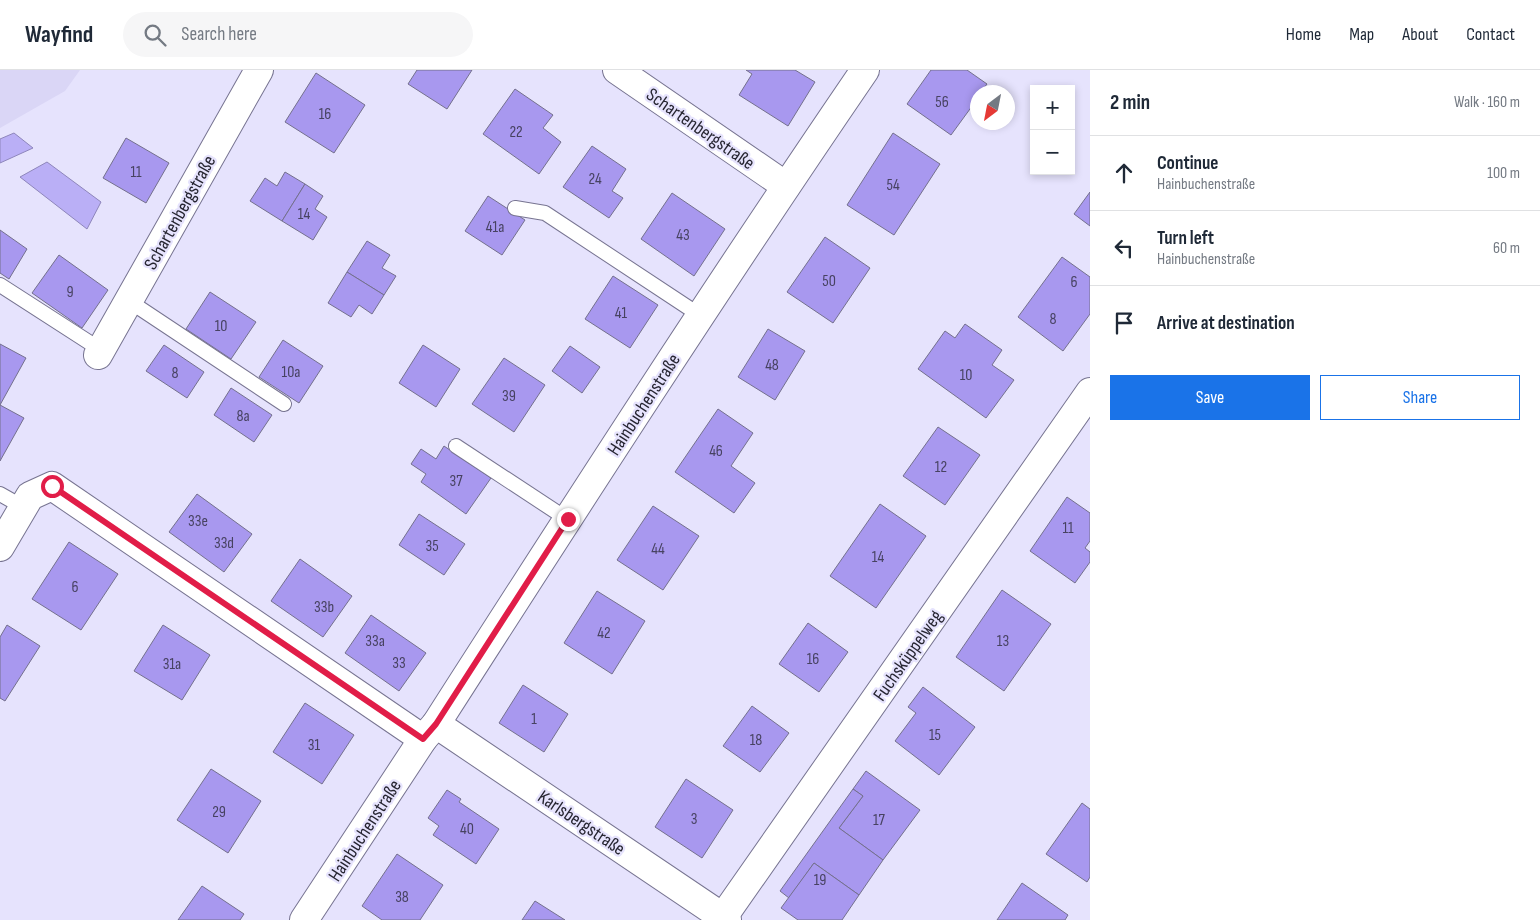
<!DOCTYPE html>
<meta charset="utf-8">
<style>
:root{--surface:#fff;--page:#f6f6f7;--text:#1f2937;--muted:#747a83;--line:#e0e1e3;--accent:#1a73e8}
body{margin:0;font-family:"Sofia Sans Condensed",sans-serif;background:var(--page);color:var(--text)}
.controls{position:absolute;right:15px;top:15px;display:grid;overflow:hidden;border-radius:0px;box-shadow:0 2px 8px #0003}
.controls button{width:45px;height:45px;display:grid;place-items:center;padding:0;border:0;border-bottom:1px solid var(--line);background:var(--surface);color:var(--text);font:25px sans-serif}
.compass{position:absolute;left:970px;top:15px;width:45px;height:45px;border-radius:50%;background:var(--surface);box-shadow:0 2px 8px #0003;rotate:212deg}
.stop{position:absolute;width:15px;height:15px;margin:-11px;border:4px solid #e11d48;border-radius:50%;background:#fff}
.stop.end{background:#e11d48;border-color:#fff;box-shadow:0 1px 5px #0008}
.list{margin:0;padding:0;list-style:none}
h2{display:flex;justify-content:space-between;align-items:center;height:65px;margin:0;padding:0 20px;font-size:21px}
h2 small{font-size:16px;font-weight:400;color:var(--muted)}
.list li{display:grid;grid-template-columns:32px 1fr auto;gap:15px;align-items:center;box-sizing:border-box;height:75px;padding:0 20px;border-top:1px solid var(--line)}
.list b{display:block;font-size:19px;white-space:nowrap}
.list p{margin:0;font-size:16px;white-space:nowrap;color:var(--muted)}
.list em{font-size:16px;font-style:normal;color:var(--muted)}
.actions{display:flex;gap:10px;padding:15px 20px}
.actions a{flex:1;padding:11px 0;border:1px solid var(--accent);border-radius:0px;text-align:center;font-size:18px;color:var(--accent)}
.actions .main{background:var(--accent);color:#fff}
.icon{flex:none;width:28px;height:28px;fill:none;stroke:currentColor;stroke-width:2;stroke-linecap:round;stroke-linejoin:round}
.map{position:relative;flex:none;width:1090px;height:850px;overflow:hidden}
header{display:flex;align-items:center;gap:30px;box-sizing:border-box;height:70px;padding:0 25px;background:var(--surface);border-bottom:1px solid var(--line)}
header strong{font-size:24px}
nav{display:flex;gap:28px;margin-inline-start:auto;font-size:18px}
.search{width:350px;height:45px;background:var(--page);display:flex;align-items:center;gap:12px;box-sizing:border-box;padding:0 18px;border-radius:28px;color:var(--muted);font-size:19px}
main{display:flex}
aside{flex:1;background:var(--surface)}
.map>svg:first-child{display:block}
</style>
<header>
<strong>Wayfind</strong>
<div class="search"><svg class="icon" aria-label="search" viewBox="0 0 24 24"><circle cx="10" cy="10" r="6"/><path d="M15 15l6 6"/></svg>Search here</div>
<nav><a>Home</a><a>Map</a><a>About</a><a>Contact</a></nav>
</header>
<main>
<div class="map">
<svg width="1090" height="850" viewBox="0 0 1090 850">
<rect width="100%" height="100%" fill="#e6e3fd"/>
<!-- built -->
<path fill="#dad6f6" d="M 0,0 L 80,0 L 65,21 L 0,58 Z"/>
<!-- water -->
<g fill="#baaff6" stroke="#8e86bb">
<path d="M 14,63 L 33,78 L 0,93 L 0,69 Z"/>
<path d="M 47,92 L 101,132 L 87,159 L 20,107 Z"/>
</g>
<!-- building -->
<g fill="#a898ef" stroke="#74708d">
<path d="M 417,0 L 472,0 L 447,39 L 408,14 Z"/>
<path d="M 746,0 L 795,0 L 815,12 L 788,56 L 739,25 L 752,4 Z"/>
<path d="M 931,0 L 967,0 L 987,14 L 981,22 L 978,22 L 978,28 L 951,65 L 907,34 Z"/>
<path d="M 316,3 L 365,35 L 334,83 L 285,52 Z"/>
<path d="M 515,19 L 553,45 L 543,58 L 561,72 L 539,104 L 483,64 Z"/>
<path d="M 893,63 L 940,94 L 894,165 L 847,135 Z"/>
<path d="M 126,68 L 169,93 L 146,133 L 103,108 Z"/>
<path d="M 592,76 L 626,99 L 612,121 L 623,128 L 609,148 L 563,117 Z"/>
<path d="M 285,102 L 305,114 L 282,151 L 250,131 L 265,108 L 277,116 Z"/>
<path d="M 305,114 L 323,126 L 315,139 L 327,147 L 313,170 L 282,151 Z"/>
<path d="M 1090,122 L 1090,156 L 1074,144 Z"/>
<path d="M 672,123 L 725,159 L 694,206 L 641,169 Z"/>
<path d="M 488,126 L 525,150 L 502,185 L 465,161 Z"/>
<path d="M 0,160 L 27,179 L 9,209 L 0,203 Z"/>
<path d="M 825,167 L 870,198 L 833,253 L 787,222 Z"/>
<path d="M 367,171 L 390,185 L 382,198 L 396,206 L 384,225 L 347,202 Z"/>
<path d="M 59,185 L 108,220 L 82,258 L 32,223 Z"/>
<path d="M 1062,187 L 1090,207 L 1090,244 L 1063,281 L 1018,247 Z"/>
<path d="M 347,202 L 384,225 L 372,244 L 359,235 L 351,247 L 328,233 Z"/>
<path d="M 613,206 L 658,235 L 630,278 L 585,249 Z"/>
<path d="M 210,222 L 256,252 L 231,289 L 186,259 Z"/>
<path d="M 965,254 L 1002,280 L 992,295 L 1014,310 L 986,348 L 918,299 L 945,261 L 955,268 Z"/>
<path d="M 768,259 L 805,281 L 775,330 L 738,307 Z"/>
<path d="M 283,270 L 323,296 L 299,333 L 259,307 Z"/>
<path d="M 0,274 L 26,288 L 0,335 L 24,348 L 0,391 Z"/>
<path d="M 164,275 L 204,302 L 187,328 L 146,301 Z"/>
<path d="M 423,275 L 460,299 L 436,337 L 399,313 Z"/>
<path d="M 570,276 L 600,297 L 582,323 L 552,301 Z"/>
<path d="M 504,288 L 545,315 L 514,362 L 472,334 Z"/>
<path d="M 231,318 L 272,345 L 254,372 L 214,345 Z"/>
<path d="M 718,339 L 753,363 L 731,396 L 755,413 L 734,443 L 675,402 Z"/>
<path d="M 938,357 L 980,385 L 945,435 L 903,406 Z"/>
<path d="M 444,376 L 491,408 L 466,444 L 421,412 L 426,404 L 411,394 L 421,379 L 436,389 Z"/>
<path d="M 197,424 L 252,464 L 224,502 L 169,462 Z"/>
<path d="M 1067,427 L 1090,443 L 1090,471 L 1085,478 L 1090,482 L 1090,492 L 1075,513 L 1030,481 Z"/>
<path d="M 880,434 L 926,466 L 876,538 L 830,506 Z"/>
<path d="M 653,436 L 699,466 L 663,520 L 617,490 Z"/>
<path d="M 419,444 L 465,474 L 444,505 L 399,475 Z"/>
<path d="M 69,472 L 118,504 L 81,560 L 32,529 Z"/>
<path d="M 300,489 L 352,526 L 323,567 L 271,531 Z"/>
<path d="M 1002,520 L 1051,554 L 1004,621 L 956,587 Z"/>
<path d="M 597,521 L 645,551 L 612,604 L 564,573 Z"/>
<path d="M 371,545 L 426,583 L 399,621 L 345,583 Z"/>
<path d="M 808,553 L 848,582 L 819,622 L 779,594 Z"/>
<path d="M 7,555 L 40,576 L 5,631 L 0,628 L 0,567 Z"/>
<path d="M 163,555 L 210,585 L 182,630 L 134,601 Z"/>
<path d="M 523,615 L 568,644 L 544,682 L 499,653 Z"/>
<path d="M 923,617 L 975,657 L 939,705 L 895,671 L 916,643 L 908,637 Z"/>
<path d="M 305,633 L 354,665 L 322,714 L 273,682 Z"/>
<path d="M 752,636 L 789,663 L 760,702 L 723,676 Z"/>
<path d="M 211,699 L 261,731 L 228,783 L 177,750 Z"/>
<path d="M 866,701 L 920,740 L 883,790 L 839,758 L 863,726 L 853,719 Z"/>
<path d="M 686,709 L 733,740 L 702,788 L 655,757 Z"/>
<path d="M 853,719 L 863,726 L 839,758 L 883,790 L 859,825 L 814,793 L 789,828 L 780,821 Z"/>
<path d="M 447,720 L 461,729 L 459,732 L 499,759 L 476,794 L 433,765 L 439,756 L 428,748 Z"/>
<path d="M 1082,733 L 1090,739 L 1090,807 L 1087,812 L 1046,784 Z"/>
<path d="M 397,784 L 443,815 L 420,850 L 382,850 L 362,836 Z"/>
<path d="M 814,793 L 859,825 L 842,850 L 798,850 L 781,838 Z"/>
<path d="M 1022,813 L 1068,845 L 1065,850 L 997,850 Z"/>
<path d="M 202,816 L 244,844 L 240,850 L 178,850 Z"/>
<path d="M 535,831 L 565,850 L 522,850 Z"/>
</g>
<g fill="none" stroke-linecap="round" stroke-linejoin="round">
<!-- lane casing -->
<g stroke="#777491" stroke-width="16">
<g id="lane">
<path d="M 515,138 L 545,143 L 701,246"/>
<path d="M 0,215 L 101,280"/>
<path d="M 129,231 L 284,334"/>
<path d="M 456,376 L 567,449"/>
<path d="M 0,424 L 23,437"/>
</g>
</g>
<!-- street casing -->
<g stroke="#777491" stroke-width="30">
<g id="street">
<path d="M 617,0 L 786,116"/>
<path d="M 98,285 L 259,0"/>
<path d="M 0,477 L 30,426 L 52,416 L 423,669"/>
<path d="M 436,654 L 727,850"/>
<path d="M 723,847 L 1090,322"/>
<path d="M 304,850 L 423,669 L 436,654 C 577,434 718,215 865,0"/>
</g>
</g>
<!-- lane -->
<use href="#lane" stroke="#fff" stroke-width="14"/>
<!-- street -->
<use href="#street" stroke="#fff" stroke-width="28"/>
</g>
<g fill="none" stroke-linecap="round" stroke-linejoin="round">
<!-- route -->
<path stroke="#e11d48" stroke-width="6" d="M 52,416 L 423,669 L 436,654 L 568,449"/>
</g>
<g text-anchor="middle" stroke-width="4.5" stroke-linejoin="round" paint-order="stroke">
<!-- number labels -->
<g font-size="16" fill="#474261">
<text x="942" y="37">56</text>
<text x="325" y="49">16</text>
<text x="516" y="67">22</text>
<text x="136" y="107">11</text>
<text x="595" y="114">24</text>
<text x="893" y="120">54</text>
<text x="304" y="149">14</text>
<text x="495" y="162">41a</text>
<text x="683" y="170">43</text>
<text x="829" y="216">50</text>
<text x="1074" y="217">6</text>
<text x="70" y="227">9</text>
<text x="621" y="248">41</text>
<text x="1053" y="254">8</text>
<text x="221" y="261">10</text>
<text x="772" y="300">48</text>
<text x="291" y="307">10a</text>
<text x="175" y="308">8</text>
<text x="966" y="310">10</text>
<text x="509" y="331">39</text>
<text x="243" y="351">8a</text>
<text x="716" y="386">46</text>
<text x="941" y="402">12</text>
<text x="456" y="416">37</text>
<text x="198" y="456">33e</text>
<text x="1068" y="463">11</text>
<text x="224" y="478">33d</text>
<text x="432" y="481">35</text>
<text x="658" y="484">44</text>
<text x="878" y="492">14</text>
<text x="75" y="522">6</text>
<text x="324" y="542">33b</text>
<text x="604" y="568">42</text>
<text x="375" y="576">33a</text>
<text x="1003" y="576">13</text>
<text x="813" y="594">16</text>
<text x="399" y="598">33</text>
<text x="172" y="599">31a</text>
<text x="534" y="654">1</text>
<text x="935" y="670">15</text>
<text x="756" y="675">18</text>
<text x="314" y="680">31</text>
<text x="219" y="747">29</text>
<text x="694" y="754">3</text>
<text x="879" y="755">17</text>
<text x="467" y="764">40</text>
<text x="820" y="815">19</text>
<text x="402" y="832">38</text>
</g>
<!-- street labels -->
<g font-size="19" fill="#272632" stroke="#e6e3fd">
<text transform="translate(701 58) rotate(35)" y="7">Schartenbergstraße</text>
<text transform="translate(179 142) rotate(-61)" y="7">Schartenbergstraße</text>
<text transform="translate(643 334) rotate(-57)" y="7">Hainbuchenstraße</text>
<text transform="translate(907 585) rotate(-55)" y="7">Fuchsküppelweg</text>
<text transform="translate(582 752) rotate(34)" y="7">Karlsbergstraße</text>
<text transform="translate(364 760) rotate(-57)" y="7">Hainbuchenstraße</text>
</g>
</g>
</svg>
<div class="controls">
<button>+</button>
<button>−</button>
</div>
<svg class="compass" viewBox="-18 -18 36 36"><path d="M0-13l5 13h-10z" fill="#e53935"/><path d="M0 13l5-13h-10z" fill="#747a83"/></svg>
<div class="stop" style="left:52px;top:416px"></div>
<div class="stop end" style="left:568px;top:449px"></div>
</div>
<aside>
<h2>2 min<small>Walk · 160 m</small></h2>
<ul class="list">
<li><svg class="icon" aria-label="ahead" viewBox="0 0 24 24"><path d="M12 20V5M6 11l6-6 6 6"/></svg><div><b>Continue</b><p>Hainbuchenstraße</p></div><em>100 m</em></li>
<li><svg class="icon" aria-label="left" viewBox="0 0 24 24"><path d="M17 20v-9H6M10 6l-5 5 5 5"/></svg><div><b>Turn left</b><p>Hainbuchenstraße</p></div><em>60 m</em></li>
<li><svg class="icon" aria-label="arrive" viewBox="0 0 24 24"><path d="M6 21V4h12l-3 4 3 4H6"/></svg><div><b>Arrive at destination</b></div></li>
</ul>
<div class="actions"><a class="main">Save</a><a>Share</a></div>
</aside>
</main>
